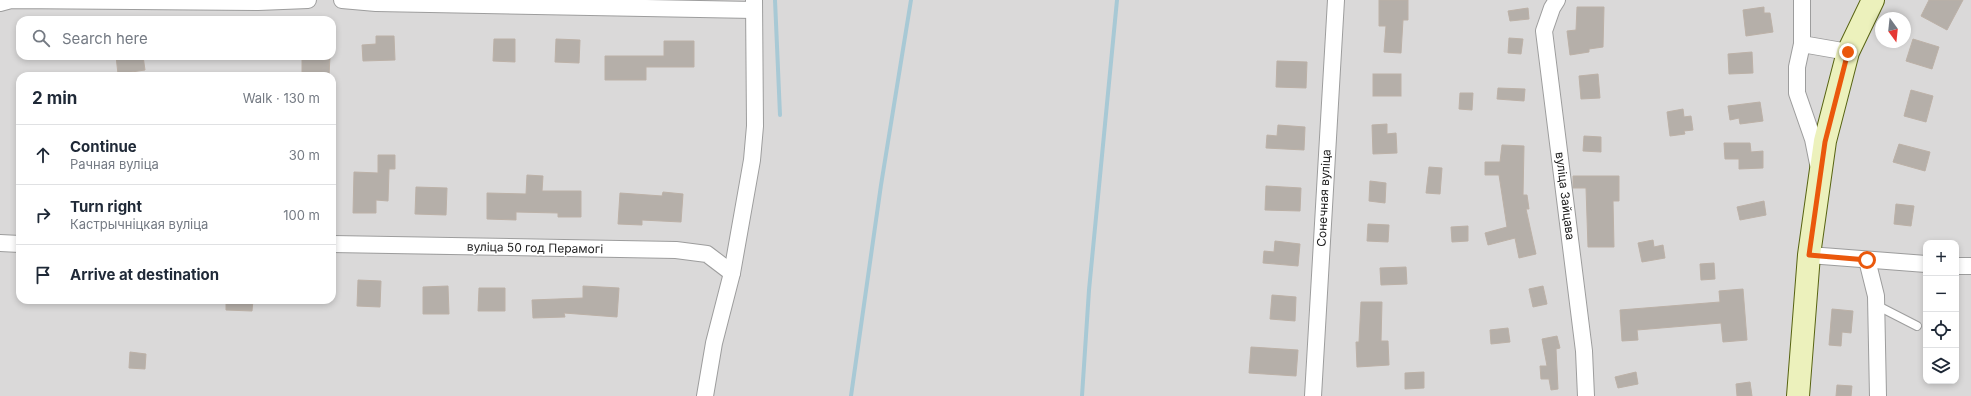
<!DOCTYPE html>
<meta charset="utf-8">
<style>
:root{--surface:#fff;--page:#f2f2f3;--text:#1f2937;--muted:#747a83;--line:#e0e1e3}
body{margin:0;font-family:Inter,sans-serif;background:var(--page);color:var(--text)}
.controls{position:absolute;right:12px;bottom:12px;display:grid;overflow:hidden;border-radius:8px;box-shadow:0 2px 6px #0003}
.controls button{width:36px;height:36px;display:grid;place-items:center;padding:0;border:0;border-bottom:1px solid var(--line);background:var(--surface);color:var(--text);font:20px sans-serif}
.compass{position:absolute;left:1875px;top:12px;width:36px;height:36px;border-radius:50%;background:var(--surface);box-shadow:0 2px 6px #0003;rotate:165deg}
.stop{position:absolute;width:12px;height:12px;margin:-9px;border:3px solid #ea580c;border-radius:50%;background:#fff}
.stop.end{background:#ea580c;border-color:#fff;box-shadow:0 1px 4px #0008}
.list{margin:0;padding:0;list-style:none}
h2{display:flex;justify-content:space-between;align-items:center;height:52px;margin:0;padding:0 16px;font-size:17px}
h2 small{font-size:13px;font-weight:400;color:var(--muted)}
.list li{display:grid;grid-template-columns:26px 1fr auto;gap:12px;align-items:center;box-sizing:border-box;height:60px;padding:0 16px;border-top:1px solid var(--line)}
.list b{display:block;font-size:15px;white-space:nowrap}
.list p{margin:0;font-size:13px;white-space:nowrap;color:var(--muted)}
.list em{font-size:13px;font-style:normal;color:var(--muted)}
.icon{flex:none;width:22px;height:22px;fill:none;stroke:currentColor;stroke-width:2;stroke-linecap:round;stroke-linejoin:round}
.map{position:relative;flex:none;width:1971px;height:396px;overflow:hidden}
.search{position:absolute;background:var(--surface);box-shadow:0 2px 6px #0003;left:16px;top:16px;width:320px;height:44px;display:flex;align-items:center;gap:10px;box-sizing:border-box;padding:0 14px;border-radius:12px;color:var(--muted);font-size:15px}
.panel{position:absolute;background:var(--surface);box-shadow:0 2px 6px #0003;left:16px;top:72px;width:320px;height:232px;border-radius:12px}
.map>svg:first-child{display:block}
</style>
<div class="map">
<svg width="1971" height="396" viewBox="0 0 1971 396">
<rect width="100%" height="100%" fill="#ece9e3"/>
<!-- residential -->
<path fill="#dad9d9" fill-rule="evenodd" d="M 0,0 L 1971,0 L 1971,396 L 0,396 ZM 1881,18 L 1905,18 L 1905,42 L 1881,42 ZM 20,20 L 332,20 L 332,56 L 20,56 ZM 20,76 L 332,76 L 332,300 L 20,300 ZM 1926,243 L 1956,243 L 1956,381 L 1926,381 Z"/>
<g fill="none" stroke-linecap="round" stroke-linejoin="round">
<!-- stream -->
<g stroke="#a8c9d5" stroke-width="4">
<path d="M 775,0 L 780,115"/>
<path d="M 851,396 L 881,185 L 911,0"/>
<path d="M 1082,396 L 1089,290 L 1117,0"/>
</g>
</g>
<!-- building -->
<g fill="#b5afa9" stroke="#bcb1a7">
<path d="M 1379,0 L 1408,0 L 1408,20 L 1403,20 L 1401,53 L 1384,52 L 1386,26 L 1379,26 Z"/>
<path d="M 1929,0 L 1963,0 L 1947,30 L 1921,16 Z"/>
<path d="M 1577,7 L 1604,7 L 1603,47 L 1589,49 L 1589,52 L 1570,55 L 1567,31 L 1576,30 Z"/>
<path d="M 1764,7 L 1764,13 L 1770,13 L 1773,32 L 1746,36 L 1743,10 Z"/>
<path d="M 1528,8 L 1529,19 L 1510,21 L 1508,11 Z"/>
<path d="M 376,36 L 394,36 L 395,60 L 363,61 L 362,45 L 376,44 Z"/>
<path d="M 1509,38 L 1523,39 L 1521,54 L 1508,53 Z"/>
<path d="M 494,39 L 515,39 L 515,62 L 493,61 Z"/>
<path d="M 556,39 L 580,40 L 579,63 L 555,62 Z"/>
<path d="M 1913,39 L 1939,47 L 1932,69 L 1906,61 Z"/>
<path d="M 664,41 L 694,41 L 694,67 L 646,67 L 646,80 L 605,80 L 605,56 L 664,56 Z"/>
<path d="M 1752,52 L 1753,73 L 1729,74 L 1728,54 Z"/>
<path d="M 116,56 L 143,56 L 145,70 L 118,74 Z"/>
<path d="M 302,56 L 330,56 L 329,76 L 302,76 Z"/>
<path d="M 1277,61 L 1307,62 L 1306,88 L 1276,87 Z"/>
<rect x="1373" y="74" width="28" height="22"/>
<path d="M 1598,74 L 1600,98 L 1581,99 L 1579,76 Z"/>
<path d="M 1498,88 L 1525,89 L 1524,101 L 1497,99 Z"/>
<path d="M 1911,90 L 1933,96 L 1926,122 L 1904,116 Z"/>
<path d="M 1460,93 L 1473,93 L 1472,110 L 1459,109 Z"/>
<path d="M 1760,102 L 1763,121 L 1740,124 L 1739,118 L 1730,120 L 1728,106 Z"/>
<path d="M 1683,109 L 1684,117 L 1691,116 L 1693,130 L 1684,131 L 1685,134 L 1670,136 L 1667,112 Z"/>
<path d="M 1387,124 L 1387,134 L 1396,133 L 1397,153 L 1373,154 L 1372,125 Z"/>
<path d="M 1278,125 L 1305,127 L 1304,150 L 1266,148 L 1267,135 L 1277,136 Z"/>
<path d="M 1584,136 L 1601,137 L 1601,152 L 1583,151 Z"/>
<path d="M 1724,143 L 1750,143 L 1751,152 L 1763,151 L 1763,168 L 1739,169 L 1739,159 L 1725,159 Z"/>
<path d="M 1899,144 L 1930,152 L 1925,171 L 1893,162 Z"/>
<path d="M 1502,145 L 1524,146 L 1523,195 L 1527,195 L 1529,209 L 1526,209 L 1536,254 L 1519,258 L 1515,238 L 1488,245 L 1485,233 L 1507,227 L 1499,175 L 1485,175 L 1485,162 L 1500,162 Z"/>
<path d="M 378,155 L 395,155 L 395,169 L 389,169 L 388,201 L 376,200 L 376,213 L 353,213 L 354,172 L 378,173 Z"/>
<path d="M 1429,167 L 1442,168 L 1440,194 L 1426,193 Z"/>
<path d="M 527,175 L 543,176 L 542,191 L 581,191 L 581,217 L 558,217 L 558,213 L 516,212 L 516,220 L 487,219 L 487,193 L 526,194 Z"/>
<path d="M 1573,176 L 1619,176 L 1619,201 L 1613,201 L 1614,247 L 1588,247 L 1586,188 L 1573,188 Z"/>
<path d="M 1370,181 L 1386,183 L 1385,203 L 1369,201 Z"/>
<path d="M 1266,186 L 1301,188 L 1300,211 L 1265,210 Z"/>
<path d="M 416,187 L 447,188 L 446,215 L 415,214 Z"/>
<path d="M 663,192 L 683,194 L 681,222 L 642,220 L 642,225 L 618,224 L 620,193 L 662,196 Z"/>
<path d="M 1764,201 L 1766,215 L 1740,220 L 1737,207 Z"/>
<path d="M 1896,204 L 1914,206 L 1911,226 L 1894,224 Z"/>
<path d="M 1368,224 L 1389,225 L 1388,242 L 1367,241 Z"/>
<path d="M 1468,226 L 1468,241 L 1452,242 L 1451,227 Z"/>
<path d="M 1653,240 L 1654,247 L 1663,245 L 1665,258 L 1642,262 L 1638,243 Z"/>
<path d="M 1275,241 L 1300,244 L 1298,266 L 1263,263 L 1264,251 L 1274,252 Z"/>
<path d="M 1714,263 L 1715,279 L 1701,280 L 1700,264 Z"/>
<path d="M 1406,267 L 1407,284 L 1381,285 L 1380,268 Z"/>
<path d="M 358,280 L 381,281 L 380,307 L 357,306 Z"/>
<path d="M 448,286 L 449,314 L 423,314 L 423,287 Z"/>
<path d="M 583,286 L 619,288 L 617,317 L 564,313 L 565,317 L 533,318 L 532,300 L 583,298 Z"/>
<path d="M 1543,286 L 1547,304 L 1533,307 L 1529,289 Z"/>
<path d="M 479,288 L 505,288 L 505,311 L 478,311 Z"/>
<path d="M 1743,289 L 1747,340 L 1723,342 L 1721,323 L 1637,330 L 1638,340 L 1622,341 L 1620,310 L 1720,302 L 1719,291 Z"/>
<path d="M 1272,295 L 1296,297 L 1295,321 L 1270,319 Z"/>
<path d="M 226,300 L 253,300 L 252,311 L 226,310 Z"/>
<path d="M 1361,302 L 1382,302 L 1381,341 L 1388,341 L 1389,365 L 1357,367 L 1356,342 L 1359,342 Z"/>
<path d="M 1832,309 L 1853,311 L 1851,333 L 1842,332 L 1841,346 L 1829,345 Z"/>
<path d="M 1508,328 L 1510,342 L 1491,344 L 1490,330 Z"/>
<path d="M 1557,336 L 1560,348 L 1556,349 L 1558,389 L 1551,390 L 1549,379 L 1541,379 L 1540,366 L 1547,366 L 1542,339 Z"/>
<path d="M 1251,347 L 1298,350 L 1296,376 L 1249,373 Z"/>
<path d="M 130,352 L 146,354 L 145,369 L 129,368 Z"/>
<path d="M 1424,372 L 1424,388 L 1405,389 L 1405,373 Z"/>
<path d="M 1636,372 L 1638,384 L 1618,388 L 1615,377 Z"/>
<path d="M 1750,382 L 1752,396 L 1737,396 L 1736,384 Z"/>
<path d="M 1837,385 L 1852,386 L 1851,396 L 1836,396 Z"/>
</g>
<g fill="none" stroke-linecap="round" stroke-linejoin="round">
<!-- lane casing -->
<g stroke="#9d9d9d" stroke-width="10">
<path id="lane" d="M 1876,305 L 1917,326"/>
</g>
<!-- street casing -->
<g stroke="#9d9d9d" stroke-width="18">
<g id="street">
<path d="M 342,0 L 376,3 L 754,10"/>
<path d="M 1557,0 L 1552,8 L 1544,31 L 1584,351 L 1586,396"/>
<path d="M 1802,0 L 1802,44 L 1848,52"/>
<path d="M 0,3 L 11,0 L 258,2 L 308,0"/>
<path d="M 1802,44 L 1797,67 L 1797,93 L 1813,139 L 1818,164"/>
<path d="M 0,243 L 20,244"/>
<path d="M 332,244 L 676,250 L 707,254 L 732,273"/>
<path d="M 1809,255 L 1926,264"/>
<path d="M 1867,260 L 1876,296 L 1878,396"/>
<path d="M 1956,266 L 1971,266"/>
<path d="M 705,396 L 714,343 L 732,273 L 752,160 L 755,126 L 754,0"/>
<path d="M 1313,396 L 1336,0"/>
</g>
</g>
<!-- secondary casing -->
<g stroke="#586412" stroke-width="24">
<path id="secondary" d="M 1798,396 L 1809,255 L 1825,141 L 1848,52 L 1873,0"/>
</g>
<!-- lane -->
<use href="#lane" stroke="#fff" stroke-width="8"/>
<!-- street -->
<use href="#street" stroke="#fff" stroke-width="16"/>
<!-- secondary -->
<use href="#secondary" stroke="#ecf1bc" stroke-width="22"/>
</g>
<g fill="none" stroke-linecap="round" stroke-linejoin="round">
<!-- route -->
<path stroke="#ea580c" stroke-width="5" d="M 1848,52 L 1825,142 L 1809,255 L 1867,260"/>
</g>
<g text-anchor="middle" stroke-width="3" stroke-linejoin="round" paint-order="stroke">
<!-- street labels -->
<g font-size="12" fill="#1c1c1c" stroke="#fff">
<text transform="translate(1565 196) rotate(83)" y="4">вуліца Зайцава</text>
<text transform="translate(1324 198) rotate(-87)" y="4">Сонечная вуліца</text>
<text transform="translate(535 248) rotate(1)" y="4">вуліца 50 год Перамогі</text>
</g>
</g>
</svg>
<div class="controls">
<button>+</button>
<button>−</button>
<button><svg class="icon" aria-label="locate" viewBox="0 0 24 24"><circle cx="12" cy="12" r="6"/><path d="M12 2v4M12 18v4M2 12h4M18 12h4"/></svg></button>
<button><svg class="icon" aria-label="layers" viewBox="0 0 24 24"><path d="M12 4l9 5-9 5-9-5zM3 14l9 5 9-5"/></svg></button>
</div>
<svg class="compass" viewBox="-18 -18 36 36"><path d="M0-13l5 13h-10z" fill="#e53935"/><path d="M0 13l5-13h-10z" fill="#747a83"/></svg>
<div class="stop" style="left:1867px;top:260px"></div>
<div class="stop end" style="left:1848px;top:52px"></div>
<div class="search"><svg class="icon" aria-label="search" viewBox="0 0 24 24"><circle cx="10" cy="10" r="6"/><path d="M15 15l6 6"/></svg>Search here</div>
<section class="panel">
<h2>2 min<small>Walk · 130 m</small></h2>
<ul class="list">
<li><svg class="icon" aria-label="ahead" viewBox="0 0 24 24"><path d="M12 20V5M6 11l6-6 6 6"/></svg><div><b>Continue</b><p>Рачная вуліца</p></div><em>30 m</em></li>
<li><svg class="icon" aria-label="right" viewBox="0 0 24 24"><path d="M7 20v-9h11M14 6l5 5-5 5"/></svg><div><b>Turn right</b><p>Кастрычніцкая вуліца</p></div><em>100 m</em></li>
<li><svg class="icon" aria-label="arrive" viewBox="0 0 24 24"><path d="M6 21V4h12l-3 4 3 4H6"/></svg><div><b>Arrive at destination</b></div></li>
</ul>
</section>
</div>
